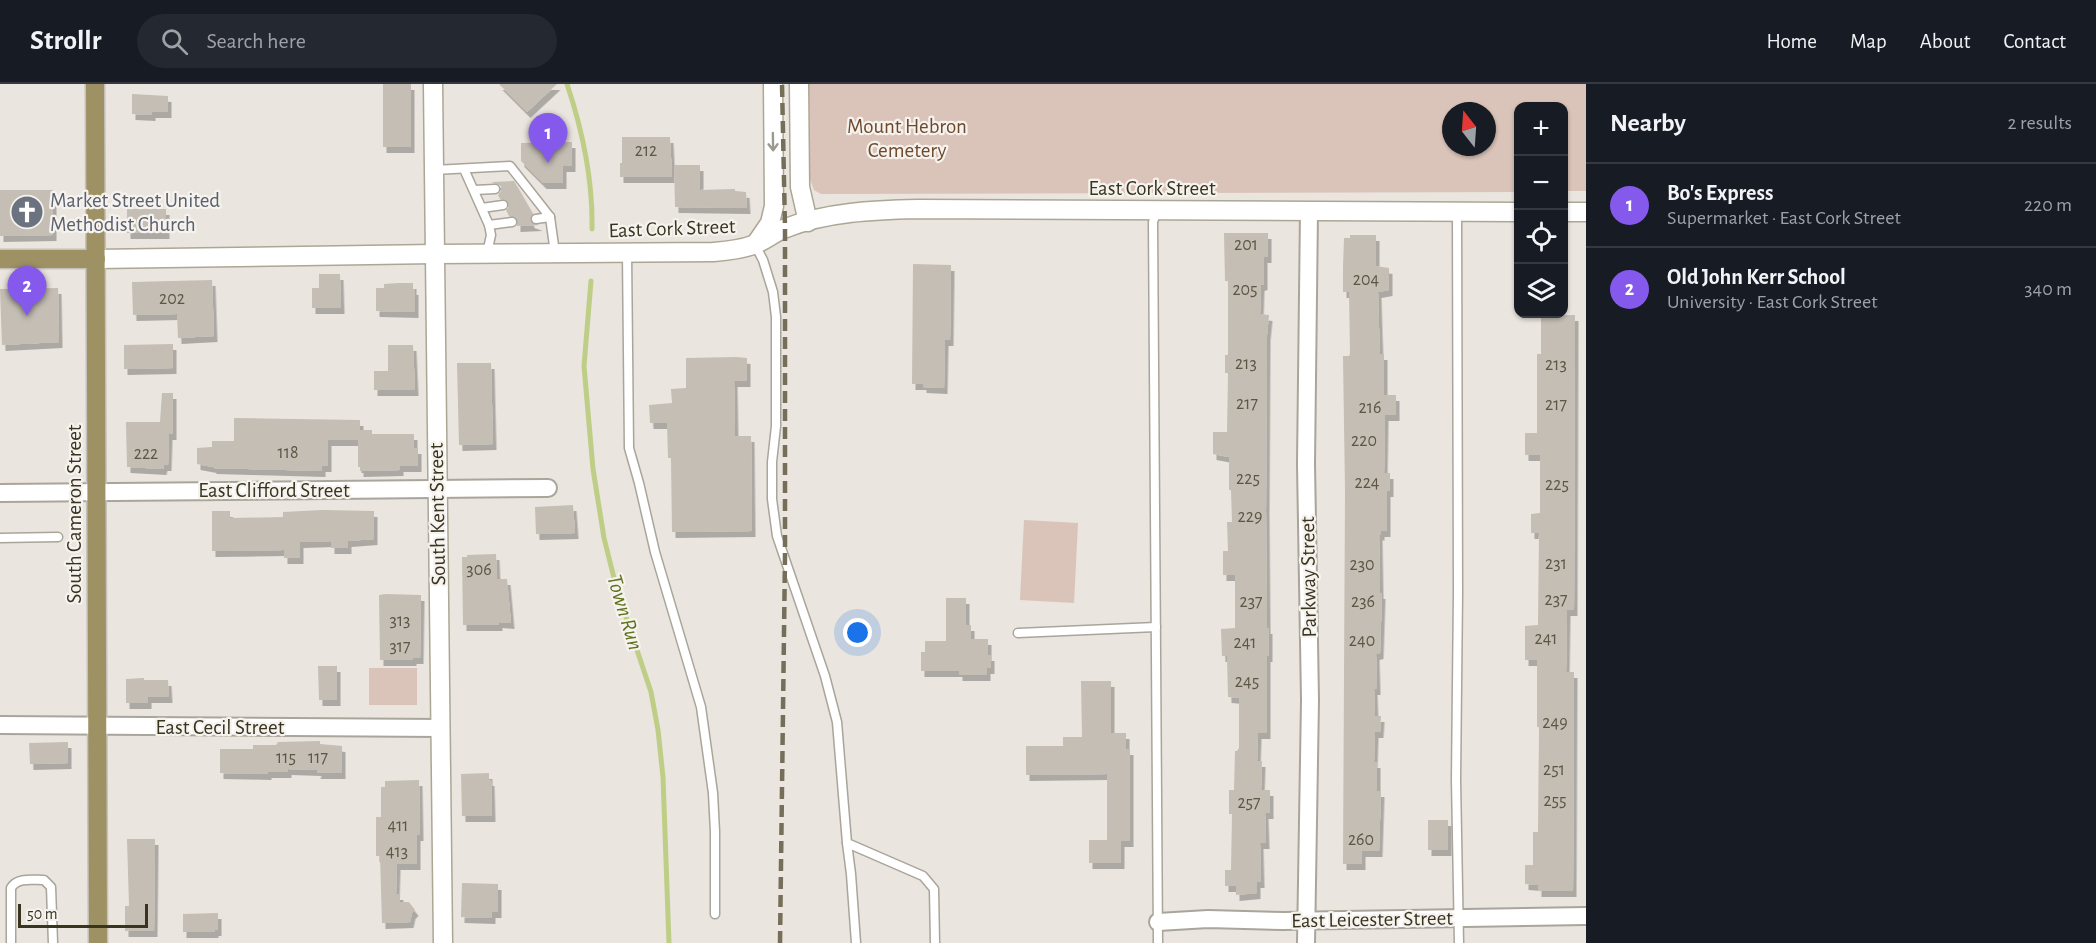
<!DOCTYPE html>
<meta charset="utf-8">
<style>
:root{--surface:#171b24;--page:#242831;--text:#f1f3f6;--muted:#9ea1a6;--line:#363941;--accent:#8659ed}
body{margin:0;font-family:"Alegreya Sans",sans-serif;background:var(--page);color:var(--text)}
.controls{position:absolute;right:18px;top:18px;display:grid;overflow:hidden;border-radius:12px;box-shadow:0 2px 4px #0004}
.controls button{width:54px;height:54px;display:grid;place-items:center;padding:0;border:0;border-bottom:2px solid var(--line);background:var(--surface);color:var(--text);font:30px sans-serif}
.compass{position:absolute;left:1442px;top:18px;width:54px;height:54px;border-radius:50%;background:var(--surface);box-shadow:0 2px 4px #0004;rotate:343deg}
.scale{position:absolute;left:18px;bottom:15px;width:130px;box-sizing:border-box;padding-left:6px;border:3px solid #393420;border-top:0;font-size:16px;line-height:21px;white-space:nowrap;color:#393420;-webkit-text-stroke:4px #f6f3ef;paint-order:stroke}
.you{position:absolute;left:858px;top:549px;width:21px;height:21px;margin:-15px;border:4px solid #fff;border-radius:50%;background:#1a73e8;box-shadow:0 0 0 9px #1a73e833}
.badge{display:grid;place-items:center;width:39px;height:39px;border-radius:50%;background:var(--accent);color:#fff;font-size:20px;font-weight:700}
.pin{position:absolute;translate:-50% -50px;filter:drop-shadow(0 2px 3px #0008)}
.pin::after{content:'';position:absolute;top:32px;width:21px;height:18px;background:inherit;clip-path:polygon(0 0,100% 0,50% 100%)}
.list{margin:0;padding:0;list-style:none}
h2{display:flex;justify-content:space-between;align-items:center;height:78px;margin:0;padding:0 24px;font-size:26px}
h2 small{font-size:20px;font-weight:400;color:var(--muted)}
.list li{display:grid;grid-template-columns:39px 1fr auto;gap:18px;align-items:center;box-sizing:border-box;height:84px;padding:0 24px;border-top:2px solid var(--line)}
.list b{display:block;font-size:22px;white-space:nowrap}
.list p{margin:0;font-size:20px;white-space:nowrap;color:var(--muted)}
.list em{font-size:20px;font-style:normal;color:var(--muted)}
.icon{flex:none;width:33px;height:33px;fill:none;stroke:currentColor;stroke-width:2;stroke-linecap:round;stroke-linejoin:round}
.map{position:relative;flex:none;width:1586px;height:859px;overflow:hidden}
header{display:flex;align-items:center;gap:36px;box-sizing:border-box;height:84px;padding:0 30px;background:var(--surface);border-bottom:2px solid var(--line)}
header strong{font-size:28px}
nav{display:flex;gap:33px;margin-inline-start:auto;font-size:21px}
.search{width:420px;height:54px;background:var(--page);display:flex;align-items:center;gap:15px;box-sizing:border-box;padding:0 21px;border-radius:33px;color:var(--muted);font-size:22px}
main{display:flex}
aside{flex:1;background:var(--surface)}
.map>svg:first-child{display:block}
</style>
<header>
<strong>Strollr</strong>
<div class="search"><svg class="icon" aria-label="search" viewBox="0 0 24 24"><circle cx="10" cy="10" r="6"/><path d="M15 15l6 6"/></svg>Search here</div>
<nav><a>Home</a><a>Map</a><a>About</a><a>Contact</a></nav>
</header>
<main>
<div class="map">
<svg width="1586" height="859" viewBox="0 0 1586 859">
<defs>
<filter id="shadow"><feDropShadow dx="3.5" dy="6" stdDeviation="0" flood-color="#0004"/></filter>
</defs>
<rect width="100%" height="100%" fill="#eae5de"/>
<!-- green -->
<g fill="#dac3b8" fill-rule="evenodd">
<path d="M 809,0 L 1586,0 L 1586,107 L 1564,107 L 1564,22 L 1518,22 L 1518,108 L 821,110 L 814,106 L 810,95 ZM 1451,27 L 1487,27 L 1487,63 L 1451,63 Z"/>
<path d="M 1024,436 L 1078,439 L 1074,519 L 1020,516 Z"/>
<rect x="369" y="584" width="48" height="37"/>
</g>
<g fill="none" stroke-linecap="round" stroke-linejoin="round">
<!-- stream -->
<g stroke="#bfce87" stroke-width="5">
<path d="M 567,0 C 583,48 593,95 592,145"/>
<path d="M 591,197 L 584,282 L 593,385 L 604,454 L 617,506 L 651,608 L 658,646 L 663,693 L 669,859"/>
</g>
</g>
<!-- building -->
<g fill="#c4beb4" filter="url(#shadow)">
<rect x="383" y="0" width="28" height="63"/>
<path d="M 499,0 L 557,0 L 527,28 Z"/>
<path d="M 132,10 L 168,12 L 168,28 L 152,28 L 152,31 L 132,30 Z"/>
<path d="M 622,53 L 670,53 L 672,93 L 620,93 L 620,79 L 622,79 Z"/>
<path d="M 572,58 L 572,82 L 563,82 L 563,99 L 543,99 L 521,77 L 521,59 Z"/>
<path d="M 674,81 L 700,81 L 700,106 L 735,105 L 735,107 L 746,108 L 747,124 L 675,123 Z"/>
<path d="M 514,97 L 533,130 L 530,133 L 531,138 L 539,141 L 517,142 L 517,135 L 509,132 L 506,126 L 509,123 L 508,118 L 500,115 L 498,111 L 501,107 L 501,102 L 491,98 Z"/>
<path d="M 0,106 L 53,106 L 53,151 L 0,152 Z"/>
<rect x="127" y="125" width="39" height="24"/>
<path d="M 1224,149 L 1268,149 L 1268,173 L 1264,173 L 1264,200 L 1261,201 L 1260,230 L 1269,231 L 1267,251 L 1266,426 L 1267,544 L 1269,544 L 1269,572 L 1267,572 L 1267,649 L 1258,649 L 1257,677 L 1262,677 L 1261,706 L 1270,706 L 1270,729 L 1265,729 L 1266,759 L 1260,759 L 1261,798 L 1257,798 L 1257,809 L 1236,811 L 1236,802 L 1225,802 L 1225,786 L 1231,786 L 1232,730 L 1229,730 L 1229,706 L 1234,706 L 1235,667 L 1237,667 L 1239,664 L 1239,614 L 1228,613 L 1227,572 L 1222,572 L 1221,545 L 1235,544 L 1235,491 L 1223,491 L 1223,467 L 1228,467 L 1227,438 L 1232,438 L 1231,406 L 1229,406 L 1229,373 L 1213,370 L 1213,348 L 1227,348 L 1228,289 L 1225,289 L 1225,271 L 1228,271 L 1228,197 L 1225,197 Z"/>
<path d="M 1350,151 L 1376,151 L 1376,182 L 1389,184 L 1389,206 L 1378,208 L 1379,243 L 1380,270 L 1384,270 L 1384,311 L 1396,311 L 1396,331 L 1385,331 L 1384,389 L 1390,389 L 1390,407 L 1387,407 L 1387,447 L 1381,447 L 1381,451 L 1379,450 L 1380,509 L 1382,509 L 1380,569 L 1376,570 L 1377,605 L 1374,605 L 1375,632 L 1381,632 L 1380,648 L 1375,648 L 1374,678 L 1377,678 L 1377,707 L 1381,707 L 1379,767 L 1362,767 L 1362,780 L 1343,780 L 1345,407 L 1343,272 L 1349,272 L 1350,270 L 1349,208 L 1343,208 L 1343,184 L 1344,154 L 1350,154 Z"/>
<path d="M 913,180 L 951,181 L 950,256 L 945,256 L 944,304 L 923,303 L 923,300 L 912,300 Z"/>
<path d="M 319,190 L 340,190 L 341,224 L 312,224 L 312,204 L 319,204 Z"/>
<path d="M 212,196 L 214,252 L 178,254 L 177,230 L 133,231 L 132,198 Z"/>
<path d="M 399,199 L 413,199 L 413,205 L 415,205 L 415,228 L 376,227 L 376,204 L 384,204 L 384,200 Z"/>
<path d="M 58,204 L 59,258 L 2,261 L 0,205 Z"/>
<path d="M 1541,231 L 1575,231 L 1574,526 L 1567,526 L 1566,588 L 1574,588 L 1573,807 L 1538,807 L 1538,801 L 1525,800 L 1525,781 L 1533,781 L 1533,748 L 1538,748 L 1539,643 L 1537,643 L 1537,576 L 1525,576 L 1525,542 L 1538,541 L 1539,449 L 1531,449 L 1531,430 L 1540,429 L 1540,371 L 1525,371 L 1525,349 L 1537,349 L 1537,270 L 1541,270 Z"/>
<path d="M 173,260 L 173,284 L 124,285 L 124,261 Z"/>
<path d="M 388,261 L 413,261 L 415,306 L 374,306 L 374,287 L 388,287 Z"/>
<path d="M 736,273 L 747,274 L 747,297 L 734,297 L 735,352 L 751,352 L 752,447 L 672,448 L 671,374 L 668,374 L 667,339 L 650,339 L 649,321 L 672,319 L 671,305 L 686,304 L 686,274 Z"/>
<path d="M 457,279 L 491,279 L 493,360 L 459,361 Z"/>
<path d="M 162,309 L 173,309 L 173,350 L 169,350 L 168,381 L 164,381 L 163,385 L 127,383 L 126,338 L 160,338 Z"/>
<path d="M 234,334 L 360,336 L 360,346 L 372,346 L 372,350 L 414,350 L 414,364 L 418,364 L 418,382 L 400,382 L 400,386 L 360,387 L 360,383 L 358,383 L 358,356 L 328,356 L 328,382 L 322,382 L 322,387 L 213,384 L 213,383 L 197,380 L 197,364 L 212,363 L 212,357 L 234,357 Z"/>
<path d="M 573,421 L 575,449 L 536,450 L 535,423 Z"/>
<path d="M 322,426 L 374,427 L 374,455 L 348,457 L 348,464 L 331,464 L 331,457 L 300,458 L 300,474 L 284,474 L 284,466 L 212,467 L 212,427 L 230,427 L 230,434 L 283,433 L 283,428 Z"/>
<path d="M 496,470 L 497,495 L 507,495 L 511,539 L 499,538 L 499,541 L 463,541 L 462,473 L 467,473 L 467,471 Z"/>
<path d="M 386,510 L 421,511 L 420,574 L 413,574 L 413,576 L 380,576 L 379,511 Z"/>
<path d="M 946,514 L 966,514 L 966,541 L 971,541 L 971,555 L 988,555 L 988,571 L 991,571 L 991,584 L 987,584 L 987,591 L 959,591 L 959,587 L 921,587 L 921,568 L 925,568 L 925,557 L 946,557 Z"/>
<path d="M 318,582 L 337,582 L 337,616 L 319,616 Z"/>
<path d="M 144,594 L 144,596 L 168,596 L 169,613 L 148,613 L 148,619 L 126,619 L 126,595 Z"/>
<path d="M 1081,597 L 1111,597 L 1111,649 L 1126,649 L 1126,665 L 1130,665 L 1130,757 L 1121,757 L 1121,779 L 1089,779 L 1089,756 L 1107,756 L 1107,690 L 1026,691 L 1026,662 L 1063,662 L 1063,653 L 1082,653 Z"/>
<path d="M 320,657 L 320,660 L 342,662 L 342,689 L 317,689 L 318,686 L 288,685 L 288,688 L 268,688 L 268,690 L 220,689 L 220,665 L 253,665 L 253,661 L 276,661 L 278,658 Z"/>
<path d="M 68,658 L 68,679 L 30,680 L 29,659 Z"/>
<path d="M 489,689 L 489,696 L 491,696 L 492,732 L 462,732 L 461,690 Z"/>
<path d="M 419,696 L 420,751 L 417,751 L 417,780 L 397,780 L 396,810 L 400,810 L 400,818 L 409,818 L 415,826 L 412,829 L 410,838 L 382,839 L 380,772 L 376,772 L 376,733 L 381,733 L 381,703 L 385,703 L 385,697 Z"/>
<rect x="1428" y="736" width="20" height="30"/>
<path d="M 127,755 L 155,755 L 154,847 L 125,847 L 125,822 L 129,822 Z"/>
<path d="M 462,799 L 498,800 L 498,828 L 492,828 L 492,834 L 461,833 Z"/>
<path d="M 218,829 L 218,846 L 215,846 L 215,848 L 183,848 L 183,830 Z"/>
</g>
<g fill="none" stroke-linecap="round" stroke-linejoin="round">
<!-- lane casing -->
<g stroke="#aaa59a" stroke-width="11">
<g id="lane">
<path d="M 464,85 L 489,141 L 491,151 L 487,169"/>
<path d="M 434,86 L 510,82 L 550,133 L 555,169"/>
<path d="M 474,106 L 495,105"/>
<path d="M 482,124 L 503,121"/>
<path d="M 1157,127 L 1153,138 L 1158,859"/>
<path d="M 1457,128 L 1458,509 L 1456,696 L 1459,859"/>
<path d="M 536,135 L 550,133"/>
<path d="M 489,141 L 512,138"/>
<path d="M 755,161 L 763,176 L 773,208 L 776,233 L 776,342 L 772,378 L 772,415 L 777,452 L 825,592 L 837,638 L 847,759 L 923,792 L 934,805 L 935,859"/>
<path d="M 627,169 L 629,364 L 639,399 L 655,468 L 701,623 L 713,709 L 715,748 L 715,830"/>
<path d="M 0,454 L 58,453"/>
<path d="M 1018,549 L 1156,543"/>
<path d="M 847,759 L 851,790 L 856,859"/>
<path d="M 11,859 L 11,804 C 17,793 33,796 44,796 L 51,803 L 53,859"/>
</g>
</g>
<!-- street casing -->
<g stroke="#aaa59a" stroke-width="20">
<g id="street">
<path d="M 0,409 L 548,404"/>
<path d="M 0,641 L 441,644"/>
<path d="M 1158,838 L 1208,835 L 1283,837 L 1586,832"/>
<path d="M 1306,859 L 1310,616 L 1306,380 L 1309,127"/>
</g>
</g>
<!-- secondary casing -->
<g stroke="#aca695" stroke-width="21">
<g id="secondary">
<path d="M 433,0 L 443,859"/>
<path d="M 799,0 L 800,103 L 808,138"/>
<path d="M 1564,128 L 1586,128"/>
<path d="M 757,158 L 770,139 L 774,122 L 773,0"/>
<path d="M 96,175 L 435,170 L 713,168 C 726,167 740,166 753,161 C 765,157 774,148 786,144 C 827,128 874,126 918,125 L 1518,128"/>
</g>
</g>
<!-- primary casing -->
<g stroke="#c4c2bc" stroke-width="21">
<g id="primary">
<path d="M 95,0 L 98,859"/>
<path d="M 0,175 L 96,175"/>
</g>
</g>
<!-- lane -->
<use href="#lane" stroke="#fff" stroke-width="8"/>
<!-- street -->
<use href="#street" stroke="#fff" stroke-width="16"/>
<!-- secondary -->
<use href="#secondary" stroke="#fff" stroke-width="18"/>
<!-- primary -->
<use href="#primary" stroke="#9e9264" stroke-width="18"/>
<!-- rail -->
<path stroke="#756f5a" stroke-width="4.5" stroke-dasharray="12 6" stroke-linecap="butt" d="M 780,859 L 785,472 L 785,144 L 782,0"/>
</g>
<!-- one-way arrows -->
<defs><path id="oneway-shaft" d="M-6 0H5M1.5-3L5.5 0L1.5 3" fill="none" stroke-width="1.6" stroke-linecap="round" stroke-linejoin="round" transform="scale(1.5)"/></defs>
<use stroke="#9c9a90" href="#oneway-shaft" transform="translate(773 58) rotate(89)"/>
<!-- icons -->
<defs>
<g id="church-disc" transform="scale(1.725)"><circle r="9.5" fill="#6b7280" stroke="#f6f3ef"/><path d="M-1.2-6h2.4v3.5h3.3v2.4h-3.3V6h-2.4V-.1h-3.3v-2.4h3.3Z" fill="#fff"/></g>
</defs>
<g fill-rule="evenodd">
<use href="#church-disc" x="27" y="128"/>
</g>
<g text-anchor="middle" stroke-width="4.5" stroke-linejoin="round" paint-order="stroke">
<!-- number labels -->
<g font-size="18" fill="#5c5645">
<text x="646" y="72">212</text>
<text x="1246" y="166">201</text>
<text x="1366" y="201">204</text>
<text x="1245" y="211">205</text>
<text x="172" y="220">202</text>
<text x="1246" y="285">213</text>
<text x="1556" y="286">213</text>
<text x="1247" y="325">217</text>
<text x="1556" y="326">217</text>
<text x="1370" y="329">216</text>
<text x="1364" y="362">220</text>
<text x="288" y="374">118</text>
<text x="146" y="375">222</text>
<text x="1248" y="400">225</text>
<text x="1367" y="404">224</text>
<text x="1557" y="406">225</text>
<text x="1250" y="438">229</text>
<text x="1556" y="485">231</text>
<text x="1362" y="486">230</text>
<text x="479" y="491">306</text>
<text x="1556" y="521">237</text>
<text x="1251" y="523">237</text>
<text x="1363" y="523">236</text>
<text x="400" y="542">313</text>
<text x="1546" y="560">241</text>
<text x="1362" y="562">240</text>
<text x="1245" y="564">241</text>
<text x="400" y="568">317</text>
<text x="1247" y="603">245</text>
<text x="1555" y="644">249</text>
<text x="286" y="679">115</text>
<text x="318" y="679">117</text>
<text x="1554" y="691">251</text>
<text x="1555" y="722">255</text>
<text x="1249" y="724">257</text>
<text x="398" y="747">411</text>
<text x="1361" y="761">260</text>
<text x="397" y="773">413</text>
</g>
<!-- park labels -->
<g font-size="21" fill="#6e492c" stroke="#f6f3ef">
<text x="907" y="49">Mount Hebron<tspan x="907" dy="24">Cemetery</tspan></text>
</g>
<!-- street labels -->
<g font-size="21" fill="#393420" stroke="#f6f3ef">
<text x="1152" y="111">East Cork Street</text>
<text transform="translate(672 144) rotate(-2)" y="7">East Cork Street</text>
<text x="274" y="413">East Clifford Street</text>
<text transform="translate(74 430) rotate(-90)" y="7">South Cameron Street</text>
<text transform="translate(437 430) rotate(-91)" y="7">South Kent Street</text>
<text transform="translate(1308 493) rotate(-91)" y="7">Parkway Street</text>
<text x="220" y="650">East Cecil Street</text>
<text transform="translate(1372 835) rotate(-1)" y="7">East Leicester Street</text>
</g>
<!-- worship labels -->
<g font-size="21" fill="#5b616d" stroke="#f6f3ef" text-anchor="start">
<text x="50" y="123">Market Street United<tspan x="50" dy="24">Methodist Church</tspan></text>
</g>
<!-- water labels -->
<g font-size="22" font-style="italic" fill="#5f721d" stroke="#f6f3ef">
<text transform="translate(626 528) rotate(73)" y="8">Town Run</text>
</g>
</g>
</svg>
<div class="controls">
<button>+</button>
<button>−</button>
<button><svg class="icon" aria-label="locate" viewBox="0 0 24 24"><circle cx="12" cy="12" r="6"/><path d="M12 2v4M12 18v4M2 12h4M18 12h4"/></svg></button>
<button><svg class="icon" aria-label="layers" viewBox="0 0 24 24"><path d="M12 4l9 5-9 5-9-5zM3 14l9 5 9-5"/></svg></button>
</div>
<svg class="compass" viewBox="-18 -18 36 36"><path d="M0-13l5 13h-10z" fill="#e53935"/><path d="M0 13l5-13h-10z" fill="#9ea1a6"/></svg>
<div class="scale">50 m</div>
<div class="you"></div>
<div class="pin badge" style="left:548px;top:79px">1</div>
<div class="pin badge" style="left:27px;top:232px">2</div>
</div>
<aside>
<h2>Nearby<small>2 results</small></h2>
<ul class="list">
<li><span class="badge">1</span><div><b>Bo's Express</b><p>Supermarket · East Cork Street</p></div><em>220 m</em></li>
<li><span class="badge">2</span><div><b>Old John Kerr School</b><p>University · East Cork Street</p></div><em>340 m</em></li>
</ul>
</aside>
</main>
